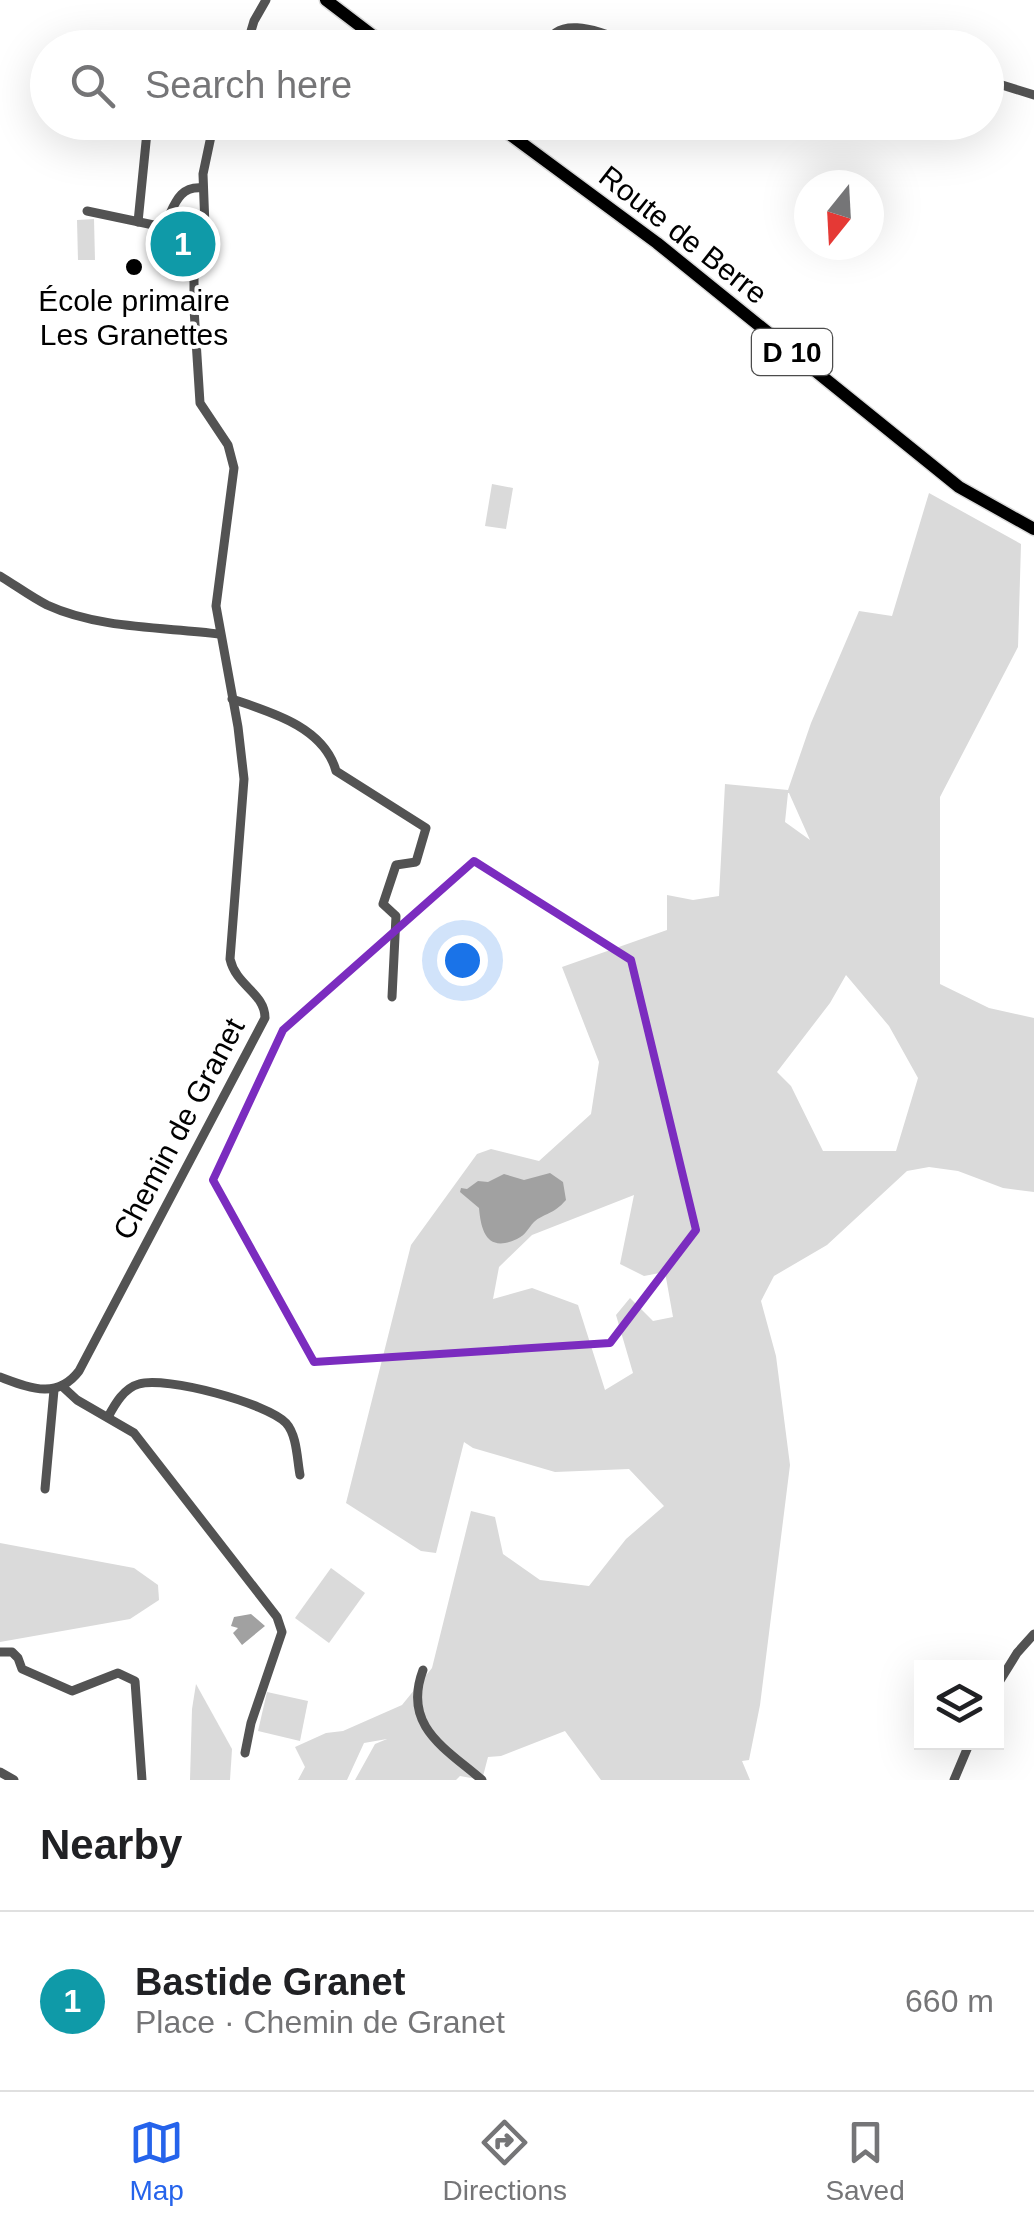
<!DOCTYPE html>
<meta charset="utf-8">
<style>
:root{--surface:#fff;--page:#f6f6f6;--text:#202124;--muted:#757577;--line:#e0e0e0;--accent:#2563eb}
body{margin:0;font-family:Helvetica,sans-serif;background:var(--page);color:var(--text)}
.controls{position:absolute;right:30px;bottom:30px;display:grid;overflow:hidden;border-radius:0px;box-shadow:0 10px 40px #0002}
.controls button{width:90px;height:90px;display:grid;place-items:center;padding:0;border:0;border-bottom:2px solid var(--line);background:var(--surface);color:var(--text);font:50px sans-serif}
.compass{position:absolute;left:794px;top:170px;width:90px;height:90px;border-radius:50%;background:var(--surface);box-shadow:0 10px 40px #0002;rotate:198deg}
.you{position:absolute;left:462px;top:960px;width:35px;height:35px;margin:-25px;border:8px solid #fff;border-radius:50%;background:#1a73e8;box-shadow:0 0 0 15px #1a73e833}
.badge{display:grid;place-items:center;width:65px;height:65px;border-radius:50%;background:var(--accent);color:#fff;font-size:32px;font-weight:700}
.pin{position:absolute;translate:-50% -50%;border:5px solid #fff;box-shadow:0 2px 10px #0006}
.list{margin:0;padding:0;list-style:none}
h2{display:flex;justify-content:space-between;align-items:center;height:130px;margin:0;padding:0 40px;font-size:42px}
h2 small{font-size:32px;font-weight:400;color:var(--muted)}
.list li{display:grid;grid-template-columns:65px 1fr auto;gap:30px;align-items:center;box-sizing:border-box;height:180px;padding:0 40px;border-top:2px solid var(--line)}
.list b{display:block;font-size:38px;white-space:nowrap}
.list p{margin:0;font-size:32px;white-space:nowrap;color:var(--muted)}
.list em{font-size:32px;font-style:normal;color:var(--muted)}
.icon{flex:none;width:55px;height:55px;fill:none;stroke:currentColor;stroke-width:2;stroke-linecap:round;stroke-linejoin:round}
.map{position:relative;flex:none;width:1034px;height:1780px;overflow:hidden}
.search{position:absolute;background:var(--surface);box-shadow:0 10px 40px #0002;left:30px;right:30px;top:30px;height:110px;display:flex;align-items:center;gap:25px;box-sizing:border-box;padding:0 35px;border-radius:55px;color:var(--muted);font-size:38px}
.sheet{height:310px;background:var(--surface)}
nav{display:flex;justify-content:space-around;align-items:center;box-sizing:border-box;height:140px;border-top:2px solid var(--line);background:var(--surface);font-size:28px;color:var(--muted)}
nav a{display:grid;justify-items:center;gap:5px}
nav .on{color:var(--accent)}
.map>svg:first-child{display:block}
</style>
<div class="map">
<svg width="1034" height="1780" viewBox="0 0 1034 1780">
<rect width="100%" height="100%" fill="#fff"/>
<!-- green -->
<g fill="#dadada" fill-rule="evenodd">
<path d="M 94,219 L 95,260 L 78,260 L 77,220 Z"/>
<path d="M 492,484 L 513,488 L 506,529 L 485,526 Z"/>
<path d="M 929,493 L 1021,544 L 1018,647 L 940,797 L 940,984 L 989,1008 L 1034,1018 L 1034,1192 L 1003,1188 L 958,1171 L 929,1167 L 907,1171 L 827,1245 L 774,1276 L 761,1301 L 776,1356 L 790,1465 L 760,1705 L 749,1760 L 742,1761 L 750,1780 L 601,1780 L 565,1731 L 501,1756 L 488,1757 L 482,1780 L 460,1776 L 456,1780 L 355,1780 L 375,1744 L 387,1739 L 364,1743 L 347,1780 L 298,1780 L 305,1767 L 295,1747 L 326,1733 L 343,1731 L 402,1705 L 432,1668 L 471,1511 L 495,1517 L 503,1554 L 540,1580 L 589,1586 L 626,1539 L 664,1506 L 629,1469 L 555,1472 L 473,1448 L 464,1442 L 436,1553 L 421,1551 L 346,1503 L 411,1245 L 477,1154 L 491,1149 L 539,1161 L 591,1114 L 599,1062 L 562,967 L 667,930 L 667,895 L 693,900 L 719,896 L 725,784 L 788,790 L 811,723 L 859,611 L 892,616 ZM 788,793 L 789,793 L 810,840 L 785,822 ZM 846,975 L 889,1026 L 918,1078 L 896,1151 L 823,1151 L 791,1086 L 777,1072 L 830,1003 ZM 634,1195 L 620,1264 L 644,1276 L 665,1272 L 673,1317 L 653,1321 L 630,1298 L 616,1315 L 633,1373 L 605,1390 L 578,1305 L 532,1288 L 493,1299 L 499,1267 L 532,1235 Z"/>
<path d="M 0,1543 L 134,1568 L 158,1585 L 159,1600 L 130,1619 L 0,1642 Z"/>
<path d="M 331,1568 L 365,1593 L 329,1643 L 295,1618 Z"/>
<path d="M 196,1684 L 232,1749 L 230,1780 L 190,1780 L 192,1709 Z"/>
<path d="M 267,1692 L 308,1701 L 300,1741 L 258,1731 Z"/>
</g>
<!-- water -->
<g fill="#a1a1a1">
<path d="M 550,1173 L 563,1182 L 566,1200 C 553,1215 544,1213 534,1222 C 528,1228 526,1235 517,1239 C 487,1253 481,1231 479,1208 L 460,1192 L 461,1188 L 467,1189 L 478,1181 L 488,1182 L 504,1174 L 524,1180 Z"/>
<path d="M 251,1614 L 265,1626 L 242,1645 L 233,1633 L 238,1628 L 231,1626 L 234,1617 Z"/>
</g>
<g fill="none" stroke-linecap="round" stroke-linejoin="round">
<!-- primary casing -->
<g stroke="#dbdbdb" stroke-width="15">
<g id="primary">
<path d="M 326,0 L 389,48"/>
<path d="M 493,122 L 657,243 L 959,487 L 1034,529"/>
</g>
</g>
<!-- street -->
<g stroke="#535353" stroke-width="9">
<path d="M 246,48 L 254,21 L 266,0"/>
<path d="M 545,48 C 559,6 617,41 646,48"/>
<path d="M 986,80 L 1034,95"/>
<path d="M 518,140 L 526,122"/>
<path d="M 87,211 L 163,227 C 174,210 176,185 203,188"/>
<path d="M 138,222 L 148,122"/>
<path d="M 0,576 C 15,585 31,597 47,605 C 99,629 164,627 219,634"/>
<path d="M 232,699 C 271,712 324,727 336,771 L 426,828 L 416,862 L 396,865 L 383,904 L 396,916 L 392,997"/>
<path d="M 0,1377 C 30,1388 57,1400 79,1371 L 265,1018 C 265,993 236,986 230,959 L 244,779 L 238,727 L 216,606 L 234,468 L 228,445 L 200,403 L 194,309 L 194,276 L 205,227 L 203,174 L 214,122"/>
<path d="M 64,1388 L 77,1400 L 134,1433 L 277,1617 L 282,1632 L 251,1723 L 245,1753"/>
<path d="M 108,1417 C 115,1404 124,1388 139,1384 C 166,1376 267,1403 286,1423 C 297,1435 297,1459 300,1475"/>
<path d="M 45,1489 L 54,1390"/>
<path d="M 0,1652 L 12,1652 L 18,1658 L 22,1669 L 72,1691 L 118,1673 L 135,1681 L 142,1780"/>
<path d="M 423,1670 C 402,1726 445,1748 482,1780"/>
<path d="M 996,1687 L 1017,1653 L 1034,1634"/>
<path d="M 0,1772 L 14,1780"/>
<path d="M 954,1780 L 970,1742"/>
</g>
<!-- primary -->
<use href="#primary" stroke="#000" stroke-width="12"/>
</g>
<!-- marked area -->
<path fill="none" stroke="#7b2cbf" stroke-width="8" stroke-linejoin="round" d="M 474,861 L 631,960 L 696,1230 L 610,1343 L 314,1362 L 213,1180 L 283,1030 Z"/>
<!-- markers -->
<circle fill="#000" stroke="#fff" stroke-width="4" cx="134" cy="267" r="10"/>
<g text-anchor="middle" stroke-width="8" stroke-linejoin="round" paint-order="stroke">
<!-- shield labels -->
<rect fill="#fff" stroke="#4c4c4c" stroke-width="2.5" x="752" y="329" width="80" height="46" rx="8"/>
<g font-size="28" font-weight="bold" fill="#000">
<text x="792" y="362">D 10</text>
</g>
<!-- street labels -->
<g font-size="30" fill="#000" stroke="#fff">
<text transform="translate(683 235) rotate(38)" y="10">Route de Berre</text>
<text transform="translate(179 1129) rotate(-62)" y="10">Chemin de Granet</text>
</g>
<!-- poi labels -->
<g font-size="30" fill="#000" stroke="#fff">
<text x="134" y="311">École primaire<tspan x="134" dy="34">Les Granettes</tspan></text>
</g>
</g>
</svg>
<div class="controls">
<button><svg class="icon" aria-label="layers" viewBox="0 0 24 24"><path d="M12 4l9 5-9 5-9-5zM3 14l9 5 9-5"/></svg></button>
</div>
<svg class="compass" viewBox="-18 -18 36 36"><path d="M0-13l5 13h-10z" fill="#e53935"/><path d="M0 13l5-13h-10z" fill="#757577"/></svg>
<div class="you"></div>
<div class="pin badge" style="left:183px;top:244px;background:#0f9aa8">1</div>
<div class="search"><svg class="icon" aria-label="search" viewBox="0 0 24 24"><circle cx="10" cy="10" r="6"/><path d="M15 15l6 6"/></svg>Search here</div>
</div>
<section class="sheet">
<h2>Nearby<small></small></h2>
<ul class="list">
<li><span class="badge" style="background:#0f9aa8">1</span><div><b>Bastide Granet</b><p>Place · Chemin de Granet</p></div><em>660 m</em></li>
</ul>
</section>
<nav>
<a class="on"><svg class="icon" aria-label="map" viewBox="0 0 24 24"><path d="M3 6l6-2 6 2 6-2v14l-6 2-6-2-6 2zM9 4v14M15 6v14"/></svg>Map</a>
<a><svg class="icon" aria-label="directions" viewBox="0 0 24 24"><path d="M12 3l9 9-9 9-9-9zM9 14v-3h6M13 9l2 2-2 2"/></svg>Directions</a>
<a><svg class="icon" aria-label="saved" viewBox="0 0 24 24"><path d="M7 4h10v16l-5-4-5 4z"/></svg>Saved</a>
</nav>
